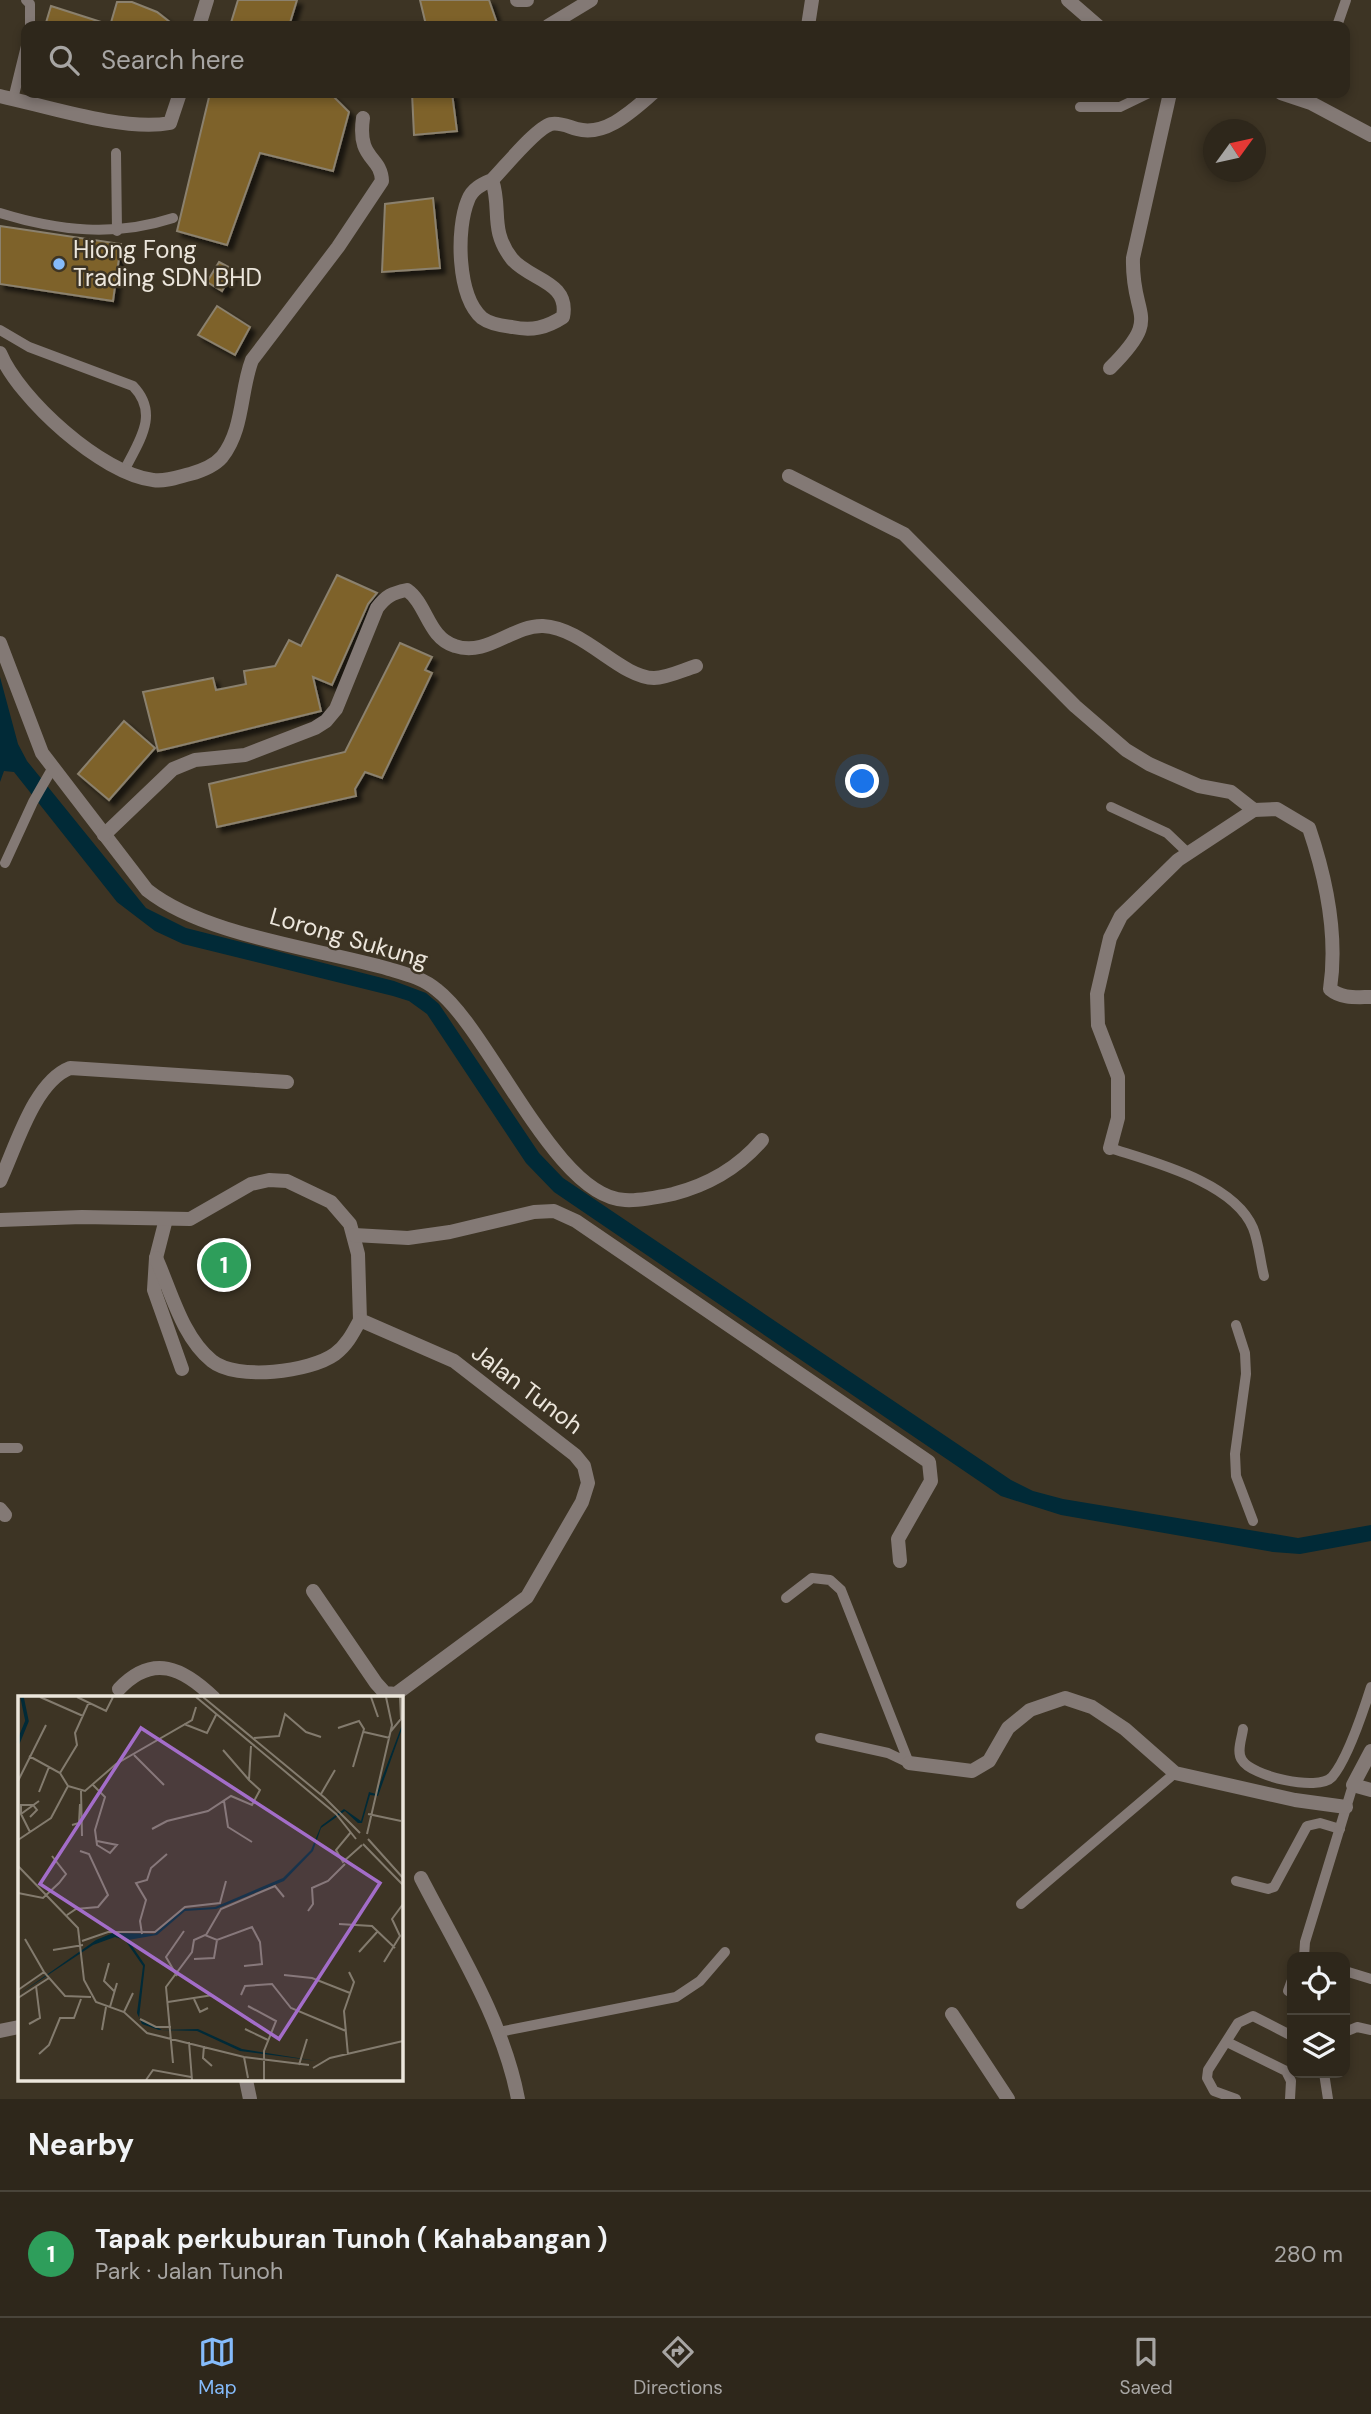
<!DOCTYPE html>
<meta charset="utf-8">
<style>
:root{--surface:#2e271b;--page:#362f24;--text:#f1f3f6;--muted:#a7a5a3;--line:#49443a;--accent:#85bbfb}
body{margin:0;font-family:"DM Sans",sans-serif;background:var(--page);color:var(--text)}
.controls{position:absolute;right:21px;bottom:21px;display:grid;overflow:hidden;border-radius:14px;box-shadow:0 4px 10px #0003}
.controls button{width:63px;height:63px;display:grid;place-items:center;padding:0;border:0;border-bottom:2px solid var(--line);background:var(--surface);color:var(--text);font:35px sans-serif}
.compass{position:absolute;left:1203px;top:119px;width:63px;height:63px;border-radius:50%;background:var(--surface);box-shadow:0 4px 10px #0003;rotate:57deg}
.you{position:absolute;left:863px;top:782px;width:24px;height:24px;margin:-18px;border:5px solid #fff;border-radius:50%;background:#1a73e8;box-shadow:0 0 0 10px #1a73e833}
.badge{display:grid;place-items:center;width:46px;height:46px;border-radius:50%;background:var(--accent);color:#fff;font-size:23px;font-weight:700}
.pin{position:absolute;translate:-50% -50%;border:4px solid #fff;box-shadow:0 2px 7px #0006}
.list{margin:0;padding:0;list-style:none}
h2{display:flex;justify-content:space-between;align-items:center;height:91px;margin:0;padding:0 28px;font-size:30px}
h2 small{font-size:23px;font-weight:400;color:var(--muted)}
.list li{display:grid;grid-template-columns:46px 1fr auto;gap:21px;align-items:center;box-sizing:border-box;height:126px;padding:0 28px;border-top:2px solid var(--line)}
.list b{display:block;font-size:26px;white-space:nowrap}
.list p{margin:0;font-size:23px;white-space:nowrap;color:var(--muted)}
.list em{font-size:23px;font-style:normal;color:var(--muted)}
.icon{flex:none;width:38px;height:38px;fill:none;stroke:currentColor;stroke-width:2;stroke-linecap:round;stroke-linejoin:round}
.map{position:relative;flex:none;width:1371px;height:2099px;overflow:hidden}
.search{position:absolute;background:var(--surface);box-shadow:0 4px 10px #0003;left:21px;right:21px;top:21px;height:77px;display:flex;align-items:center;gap:18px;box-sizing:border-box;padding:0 24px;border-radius:14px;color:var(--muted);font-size:26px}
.sheet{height:217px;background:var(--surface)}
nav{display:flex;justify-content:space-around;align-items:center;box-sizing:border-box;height:98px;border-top:2px solid var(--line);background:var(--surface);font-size:19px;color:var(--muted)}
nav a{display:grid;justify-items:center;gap:4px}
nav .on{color:var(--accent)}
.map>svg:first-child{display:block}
</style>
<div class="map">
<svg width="1371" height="2099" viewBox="0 0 1371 2099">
<defs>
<filter id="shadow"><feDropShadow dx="5" dy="5" stdDeviation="2" flood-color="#0009"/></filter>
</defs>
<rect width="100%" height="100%" fill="#3d3424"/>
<!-- water -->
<path fill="#012a37" d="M 0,677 L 18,744 L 27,761 L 146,908 L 186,928 L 394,981 L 426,993 L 439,1004 L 539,1153 L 563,1178 L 1011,1480 L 1033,1491 L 1063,1499 L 1298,1538 L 1371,1525 L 1371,1541 L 1300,1554 L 1273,1552 L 1061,1515 L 1001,1496 L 554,1192 L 526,1163 L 427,1014 L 409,1001 L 393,996 L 183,944 L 155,931 L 117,902 L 14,772 L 4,771 L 0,782 Z"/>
<!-- building -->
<g fill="#7e622a" stroke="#8b816e" stroke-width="2" filter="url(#shadow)">
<path d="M 238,0 L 297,0 L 289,26 L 230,26 Z"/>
<path d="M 420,0 L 489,0 L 498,26 L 426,25 Z"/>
<path d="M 117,2 L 132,2 L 157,12 L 175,26 L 110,26 Z"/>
<path d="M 51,6 L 104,23 L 103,26 L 45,26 Z"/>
<path d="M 210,93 L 324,93 L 333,96 L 349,112 L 333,171 L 260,153 L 227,245 L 177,231 Z"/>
<path d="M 412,93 L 452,93 L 457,131 L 414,135 Z"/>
<path d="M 433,198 L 440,268 L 382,272 L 385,204 Z"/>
<path d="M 0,226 L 121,244 L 113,301 L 0,284 Z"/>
<path d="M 219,262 L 234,270 L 222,291 L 207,282 Z"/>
<path d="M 217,306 L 250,327 L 235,355 L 198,335 Z"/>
<path d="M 337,575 L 377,593 L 368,604 L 332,685 L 313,677 L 321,711 L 158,751 L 143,692 L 213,678 L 216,690 L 246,684 L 244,671 L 275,666 L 289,640 L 301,646 Z"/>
<path d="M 400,643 L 432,657 L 425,670 L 432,673 L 382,778 L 365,772 L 355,789 L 356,796 L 217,827 L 209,784 L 345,752 Z"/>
<path d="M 124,721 L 155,748 L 109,800 L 78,774 Z"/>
</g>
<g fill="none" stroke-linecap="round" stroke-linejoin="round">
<!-- lane -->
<g stroke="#837975" stroke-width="10">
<path d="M 26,0 L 30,4 L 30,26"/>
<path d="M 1337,26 L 1346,0"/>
<path d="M 13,99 L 26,46"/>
<path d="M 1080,107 L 1120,107 L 1149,93"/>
<path d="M 116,153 L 117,231"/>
<path d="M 0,213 C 58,231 115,237 173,218"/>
<path d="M 0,330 L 29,347 L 133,386 C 160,414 139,441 124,471"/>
<path d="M 1111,807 L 1167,833 L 1188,853"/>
<path d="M 5,863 L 33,802 L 52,769"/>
<path d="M 1110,1148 C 1153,1162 1234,1182 1253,1228 C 1259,1243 1260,1261 1264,1276"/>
<path d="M 1236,1325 L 1245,1353 L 1246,1374 L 1235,1454 L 1236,1476 L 1253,1521"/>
<path d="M 0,1448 L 18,1448"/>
<path d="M 786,1598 L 812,1578 L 830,1580 L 841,1590 L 909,1763 L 888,1753 L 820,1738"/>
<path d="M 1243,1729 C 1242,1738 1236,1752 1242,1760 C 1251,1776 1318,1792 1332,1777 C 1347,1760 1364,1709 1371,1687"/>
<path d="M 1236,1881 L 1268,1889 L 1274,1887 L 1307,1826 L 1320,1823 L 1340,1829"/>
<path d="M 1021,1904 L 1175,1773"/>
<path d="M 1304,1957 L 1305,1942 L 1353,1785"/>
<path d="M 1345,1971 L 1371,1979"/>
<path d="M 1288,1991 L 1292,1980"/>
<path d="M 499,2032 L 676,1997 L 700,1981 L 725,1952"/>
<path d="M 1345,2032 L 1357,2027 L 1371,2030"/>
<path d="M 1227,2042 L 1286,2071 L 1291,2081 L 1290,2099"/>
<path d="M 1324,2073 L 1328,2099"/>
<path d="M 1236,2099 L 1214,2091 L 1207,2078 L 1208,2070 L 1238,2023 L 1253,2016 L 1292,2036"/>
</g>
<!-- street -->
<g stroke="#837975" stroke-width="14">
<path d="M 517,0 L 527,0"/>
<path d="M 1068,0 L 1098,26"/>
<path d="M 199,26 L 207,0"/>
<path d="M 548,26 L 591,0"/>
<path d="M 808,26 L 812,0"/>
<path d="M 1281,93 L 1311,103 L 1371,135"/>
<path d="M 0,96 C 46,106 125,132 170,123 L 180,93"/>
<path d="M 492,180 C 502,210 489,229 512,259 C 529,280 570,281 563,317 C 546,328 532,331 512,327 C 503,326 490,324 482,318 C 457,296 456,229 468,200 C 472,189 482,184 492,180 C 504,168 536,128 551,124 C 560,122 569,127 577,129 C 606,137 633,110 653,93"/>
<path d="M 0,353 C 19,399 102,474 153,480 C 165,482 178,477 190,474 C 201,471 214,466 222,457 C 244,429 240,391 252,360 L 338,247 L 382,181 C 381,155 357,161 363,118"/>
<path d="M 1110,368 C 1164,314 1131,320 1133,258 L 1170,93"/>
<path d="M 789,476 L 904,534 L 1075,706 L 1126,750 L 1149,764 L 1199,786 L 1231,792 L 1254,810 L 1277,809 L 1309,828 C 1326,878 1338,936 1330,989 C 1342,999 1356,997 1371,997"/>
<path d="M 0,643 L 42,753 L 147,890 C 205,936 316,948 389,969 C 406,974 423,978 437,990 C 490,1031 556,1198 625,1200 C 640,1201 659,1197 673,1194 C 708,1185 739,1167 762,1140"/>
<path d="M 104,835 L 173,769 L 195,760 L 245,755 L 315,728 L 326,721 L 336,709 L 377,608 C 386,596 392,593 407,590 C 427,604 428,638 455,646 C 487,657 512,625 543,626 C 584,628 621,678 654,678 C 667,678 683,670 696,666"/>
<path d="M 1110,1148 L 1118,1118 L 1118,1077 L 1098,1025 L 1097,994 L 1110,938 L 1121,916 L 1178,860 L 1254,810"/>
<path d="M 0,1181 C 16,1147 34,1082 70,1068 L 287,1082"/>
<path d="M 166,1219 L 156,1258 L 154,1290 L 182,1369"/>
<path d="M 0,1220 L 82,1217 L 190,1219 L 251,1184 L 269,1180 L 287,1181 L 331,1202 L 350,1224 L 358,1254 L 360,1320 L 454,1361 L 575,1455 L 584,1466 L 588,1483 L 582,1502 L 527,1597 L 396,1694 L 385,1693 L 376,1683 L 313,1591"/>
<path d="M 354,1235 L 408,1238 L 450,1232 L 534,1212 L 554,1211 L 576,1221 L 929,1462 L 931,1481 L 898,1539 L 900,1561"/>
<path d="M 156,1258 C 171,1291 182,1337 212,1361 C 237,1381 310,1372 335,1354 C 347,1345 353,1333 360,1320"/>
<path d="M 0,1509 L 5,1515"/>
<path d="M 119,1689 C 153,1653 183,1668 214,1698"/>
<path d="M 1371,1751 L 1353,1785 L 1371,1790"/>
<path d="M 909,1763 L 972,1771 L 989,1761 L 1008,1728 L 1030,1710 L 1065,1698 L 1092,1707 L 1125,1729 L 1175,1773 L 1295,1800 L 1346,1807"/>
<path d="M 421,1878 C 457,1948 503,2020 518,2099"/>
<path d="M 952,2014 L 1008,2099"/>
<path d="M 0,2031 L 19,2027"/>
<path d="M 246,2080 L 250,2099"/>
</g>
</g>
<!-- markers -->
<circle fill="#85bbfb" stroke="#3d3424" stroke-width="2.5" cx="59" cy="264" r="7"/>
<g text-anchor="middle" stroke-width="5" stroke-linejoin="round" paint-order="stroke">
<!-- poi labels -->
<g font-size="24" fill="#ece6dc" stroke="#3d3424" text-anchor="start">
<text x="73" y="258">Hiong Fong<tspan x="73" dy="28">Trading SDN BHD</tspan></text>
</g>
<!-- street labels -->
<g font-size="24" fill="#ece6dc" stroke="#3d3424">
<text transform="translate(349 938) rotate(16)" y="8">Lorong Sukung</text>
<text transform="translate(527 1389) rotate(37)" y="8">Jalan Tunoh</text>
</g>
</g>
<!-- overview -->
<g transform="translate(18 1696)">
<rect width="385" height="385" fill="#3d3424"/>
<path d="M 384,1 L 385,30 L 360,100 L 352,99 L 344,127 L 340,127 L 327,115 L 303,132 L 295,155 L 266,185 L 198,213 L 167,215 L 139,239 L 110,244 L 127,269 L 121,322 L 144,334 L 180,333 L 224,353 L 299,365 L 222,355 L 179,335 L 141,334 L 124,328 L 119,317 L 125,270 L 107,244 L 97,241 L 75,249 L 0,299 L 78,244 L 95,237 L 136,238 L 166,213 L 197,211 L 265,182 L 293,154 L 303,130 L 326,113 L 343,125 L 351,96 L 358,98 L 384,29 Z" fill="#012a37"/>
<path fill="none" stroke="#012a37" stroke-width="3.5" d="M 0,47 L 9,25 L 4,1"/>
<path fill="none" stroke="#837b6e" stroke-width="2" d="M 22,1 L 65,20M 59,1 L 88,15 L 95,1M 178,1 L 318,118 L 338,143M 185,1 L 307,102 L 342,137M 353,1 L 360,21M 166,28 L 189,37 L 198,19M 320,32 L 341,25 L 346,33 L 335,71M 373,35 L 383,23 L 382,1M 346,36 L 372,42M 236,42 L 261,40 L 267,18 L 288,36 L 303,41M 205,54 L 231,84M 116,59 L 146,89M 11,60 L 42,77 L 50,90M 42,77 L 59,49 L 57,37 L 71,6M 0,85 L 28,29M 74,88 L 87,101 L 77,134 L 79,149 L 92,157 L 99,149 L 79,145M 50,90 L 67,95 L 98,68 L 174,24 L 178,11M 63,95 L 64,140M 21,96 L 31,71M 303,98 L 317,74M 206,105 L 210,131 L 234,146M 3,118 L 3,109 L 15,109 L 19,114 L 12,121M 350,118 L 383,125M 54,129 L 61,127 L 62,108M 134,133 L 149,125 L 190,115 L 213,100 L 234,109 L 242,94 L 231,84 L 233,50M 12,136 L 3,118 L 21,105M 333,136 L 318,154 L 325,166 L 344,149M 349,138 L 374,29 L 368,1M 350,143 L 385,182M 0,144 L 33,122 L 50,90M 345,148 L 385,189M 0,170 L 60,232 L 66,284 L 78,306 L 106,316 L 129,337 L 226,361 L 291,369M 0,197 L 25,202 L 41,187 L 48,178 L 34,160M 290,215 L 295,208 L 294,192 L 310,185 L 327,168M 49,219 L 58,213 L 80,211 L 90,199 L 71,158 L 62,155M 321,228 L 354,230 L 377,252M 124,238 L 122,225 L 128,204 L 118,187 L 129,184 L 133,172 L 149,158M 188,239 L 203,213 L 257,190 L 266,201M 7,243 L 26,276M 64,245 L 90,236 L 137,236 L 167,211 L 202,207 L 208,185M 35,254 L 65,249M 341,256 L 360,235M 176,263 L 196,262 L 199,244M 366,266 L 382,240 L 374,223 L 385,208M 91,267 L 86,285 L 97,296M 266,279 L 294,282 L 332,297M 159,280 L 148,261 L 166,235M 0,294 L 26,276 L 47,300 L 73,301M 223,299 L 227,290 L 254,288 L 273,312 L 328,335M 0,302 L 31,282M 176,303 L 182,316 L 190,312M 150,306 L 195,299M 230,310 L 258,325 L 246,355 L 246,384M 92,311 L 99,287M 106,316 L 115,297M 122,323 L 138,331 L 153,331M 11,328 L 22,322 L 18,290M 227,333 L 250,344M 84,334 L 88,311M 171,346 L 174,384M 186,350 L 185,362 L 194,370M 21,358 L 31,349 L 42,322 L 56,322 L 63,303M 330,359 L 326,315 L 336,286 L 331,276M 226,361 L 230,382M 155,367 L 148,291 L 174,256 L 176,244 L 187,239 L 199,244 L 234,231 L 242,246 L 244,268 L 226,270M 281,369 L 289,343M 295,372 L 312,362 L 385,345M 128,384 L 135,374 L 173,381"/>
<path fill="#a36dc9" fill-opacity="0.15" stroke="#a36dc9" stroke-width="3.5" d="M 123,32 L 362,187 L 261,343 L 22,188 Z"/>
<rect width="385" height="385" fill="none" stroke="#ece6dc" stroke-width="3.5"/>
</g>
</svg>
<div class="controls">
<button><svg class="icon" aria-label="locate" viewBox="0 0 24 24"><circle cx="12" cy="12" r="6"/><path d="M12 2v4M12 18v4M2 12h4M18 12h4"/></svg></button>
<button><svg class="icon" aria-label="layers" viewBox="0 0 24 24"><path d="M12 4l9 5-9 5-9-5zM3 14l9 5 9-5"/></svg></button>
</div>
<svg class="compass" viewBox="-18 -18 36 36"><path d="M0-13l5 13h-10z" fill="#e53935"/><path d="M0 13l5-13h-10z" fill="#a7a5a3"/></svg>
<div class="you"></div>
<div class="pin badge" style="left:224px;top:1265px;background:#2e9e5b">1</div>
<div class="search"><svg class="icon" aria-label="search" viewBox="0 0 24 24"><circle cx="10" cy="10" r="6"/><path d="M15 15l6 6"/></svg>Search here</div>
</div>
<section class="sheet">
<h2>Nearby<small></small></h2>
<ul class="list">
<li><span class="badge" style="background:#2e9e5b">1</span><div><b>Tapak perkuburan Tunoh ( Kahabangan )</b><p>Park · Jalan Tunoh</p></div><em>280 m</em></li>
</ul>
</section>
<nav>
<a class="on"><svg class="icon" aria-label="map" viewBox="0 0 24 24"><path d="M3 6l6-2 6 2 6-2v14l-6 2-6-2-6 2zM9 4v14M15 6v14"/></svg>Map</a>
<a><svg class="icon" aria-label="directions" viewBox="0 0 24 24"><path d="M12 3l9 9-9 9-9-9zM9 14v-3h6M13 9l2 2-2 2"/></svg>Directions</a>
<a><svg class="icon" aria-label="saved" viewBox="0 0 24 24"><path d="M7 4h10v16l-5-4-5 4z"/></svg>Saved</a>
</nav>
